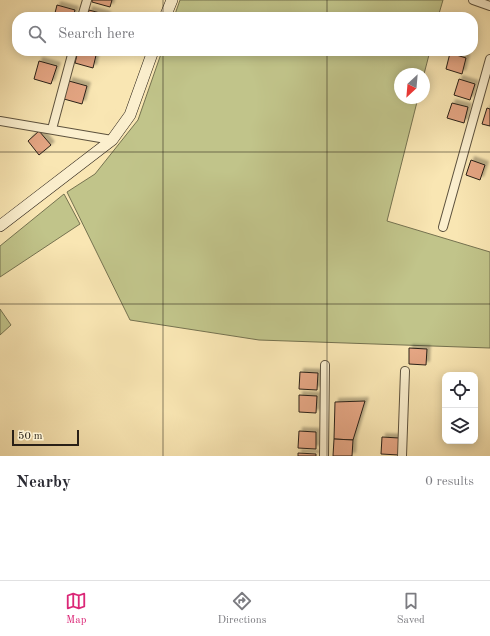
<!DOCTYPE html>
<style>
:root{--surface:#fff;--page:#f2f2f3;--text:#2b2b33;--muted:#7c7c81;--line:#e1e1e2;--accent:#db2777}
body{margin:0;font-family:"Old Standard TT",serif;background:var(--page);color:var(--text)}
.controls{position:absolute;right:12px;bottom:12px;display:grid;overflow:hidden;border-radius:8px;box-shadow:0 2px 10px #0003}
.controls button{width:36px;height:36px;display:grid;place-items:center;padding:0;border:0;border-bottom:1px solid var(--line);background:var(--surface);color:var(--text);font:20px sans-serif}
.compass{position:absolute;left:394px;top:68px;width:36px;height:36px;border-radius:50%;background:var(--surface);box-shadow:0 2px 10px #0003;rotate:206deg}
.scale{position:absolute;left:12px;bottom:10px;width:67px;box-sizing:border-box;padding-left:4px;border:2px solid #292017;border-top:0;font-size:11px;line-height:14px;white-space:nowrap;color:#292017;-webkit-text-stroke:3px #fbefce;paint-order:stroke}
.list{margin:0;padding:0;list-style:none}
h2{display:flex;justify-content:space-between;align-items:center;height:52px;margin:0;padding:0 16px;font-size:17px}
h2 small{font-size:13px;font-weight:400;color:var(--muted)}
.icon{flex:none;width:22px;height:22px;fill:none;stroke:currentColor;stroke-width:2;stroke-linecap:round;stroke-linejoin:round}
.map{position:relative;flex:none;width:490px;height:456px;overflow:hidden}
.search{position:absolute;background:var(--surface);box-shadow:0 2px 10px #0003;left:12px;right:12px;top:12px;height:44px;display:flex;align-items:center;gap:10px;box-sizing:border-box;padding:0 14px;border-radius:16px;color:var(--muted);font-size:15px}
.sheet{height:124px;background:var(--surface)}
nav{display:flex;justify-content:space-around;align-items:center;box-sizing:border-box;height:56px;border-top:1px solid var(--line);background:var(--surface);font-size:11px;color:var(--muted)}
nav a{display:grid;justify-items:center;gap:2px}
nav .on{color:var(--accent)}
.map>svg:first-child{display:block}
</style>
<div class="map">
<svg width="490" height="456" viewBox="0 0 490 456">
<defs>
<filter id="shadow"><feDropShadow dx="3.5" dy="-3.5" stdDeviation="1" flood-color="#0004"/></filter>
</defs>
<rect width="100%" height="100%" fill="#f9e6b3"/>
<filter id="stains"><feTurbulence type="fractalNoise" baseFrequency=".005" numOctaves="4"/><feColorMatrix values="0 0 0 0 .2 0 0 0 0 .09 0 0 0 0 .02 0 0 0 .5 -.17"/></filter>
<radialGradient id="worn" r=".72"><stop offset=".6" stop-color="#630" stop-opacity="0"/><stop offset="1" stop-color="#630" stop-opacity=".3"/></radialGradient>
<!-- green -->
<g fill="#c1c48a" stroke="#757250">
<path d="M 180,0 L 443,0 L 438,17 L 174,17 Z"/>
<path d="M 162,51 L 430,51 L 424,74 L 400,74 L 400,98 L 418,98 L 387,221 L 490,252 L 490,348 L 259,340 L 130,320 L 67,192 L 95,174 L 138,120 Z"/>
<path d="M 64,194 L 80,224 L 0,277 L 0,246 Z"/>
<path d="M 0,309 L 11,325 L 0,335 Z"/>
</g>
<!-- building -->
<g fill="#e5a684" stroke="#292017" filter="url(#shadow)">
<path d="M 92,0 L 112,0 L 110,7 L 92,2 Z"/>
<path d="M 57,5 L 75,10 L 73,17 L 54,17 Z"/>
<path d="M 89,10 L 107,15 L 107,17 L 87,17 Z"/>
<path d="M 78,51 L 97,51 L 93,68 L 75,63 Z"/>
<path d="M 450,53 L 466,58 L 462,74 L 446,69 Z"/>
<path d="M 39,61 L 57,66 L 51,84 L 34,79 Z"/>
<path d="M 459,79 L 475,84 L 470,100 L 454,95 Z"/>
<path d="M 69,81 L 87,86 L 82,104 L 64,99 Z"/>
<path d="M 452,103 L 468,107 L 464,123 L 447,118 Z"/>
<path d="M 487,108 L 490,109 L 490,126 L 482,124 Z"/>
<path d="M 39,131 L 51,145 L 39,155 L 28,141 Z"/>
<path d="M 471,160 L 485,165 L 480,180 L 466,175 Z"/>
<path d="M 409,348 L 427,349 L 426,365 L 409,364 Z"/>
<path d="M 300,372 L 318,373 L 317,390 L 299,389 Z"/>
<path d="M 299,395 L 317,396 L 316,413 L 299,412 Z"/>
<path d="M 365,401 L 353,440 L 334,439 L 335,402 Z"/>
<path d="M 299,431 L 316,432 L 316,449 L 298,448 Z"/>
<path d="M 382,437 L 399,438 L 399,455 L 381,454 Z"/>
<path d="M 334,439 L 353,440 L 352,456 L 333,456 Z"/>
<path d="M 298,453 L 316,454 L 316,456 L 298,456 Z"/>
</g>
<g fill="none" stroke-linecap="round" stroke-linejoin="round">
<!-- minor casing -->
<g stroke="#5d523e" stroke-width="10">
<g id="minor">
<path d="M 473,0 L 490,6"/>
<path d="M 82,17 L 87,0"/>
<path d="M 0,121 L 112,140"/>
<path d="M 52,129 L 73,51"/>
<path d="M 443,227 L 490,59"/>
<path d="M 324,456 L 325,365"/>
<path d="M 402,456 L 405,371"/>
</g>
</g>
<!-- secondary casing -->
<g stroke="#292017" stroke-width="12">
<g id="secondary">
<path d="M 165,17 L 172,0"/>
<path d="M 0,226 L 112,140 L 130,115 L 153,51"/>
</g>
</g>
<!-- minor -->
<use href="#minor" stroke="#fbefce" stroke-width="8"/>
<!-- secondary -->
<use href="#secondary" stroke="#fbefce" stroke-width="11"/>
</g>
<!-- grid -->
<path fill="none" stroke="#292017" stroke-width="1" stroke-opacity="0.55" d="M 163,0 L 163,17M 327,0 L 327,17M 163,51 L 163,456M 327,51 L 327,456M 0,152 L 490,152M 0,304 L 490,304"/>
<rect width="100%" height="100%" filter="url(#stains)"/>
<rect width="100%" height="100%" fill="url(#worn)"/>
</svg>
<div class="controls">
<button><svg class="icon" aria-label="locate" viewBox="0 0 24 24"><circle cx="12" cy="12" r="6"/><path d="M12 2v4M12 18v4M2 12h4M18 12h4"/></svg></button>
<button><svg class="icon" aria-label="layers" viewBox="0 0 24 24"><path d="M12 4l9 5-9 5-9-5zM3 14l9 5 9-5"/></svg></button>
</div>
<svg class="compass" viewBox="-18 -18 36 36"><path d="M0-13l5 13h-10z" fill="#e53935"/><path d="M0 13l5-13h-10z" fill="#7c7c81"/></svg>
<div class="scale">50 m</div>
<div class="search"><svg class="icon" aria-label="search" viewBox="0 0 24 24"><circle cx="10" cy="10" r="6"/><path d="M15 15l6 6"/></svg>Search here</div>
</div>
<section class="sheet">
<h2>Nearby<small>0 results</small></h2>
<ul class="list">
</ul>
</section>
<nav>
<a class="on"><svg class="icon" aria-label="map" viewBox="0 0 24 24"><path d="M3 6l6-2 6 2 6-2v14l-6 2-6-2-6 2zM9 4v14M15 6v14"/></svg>Map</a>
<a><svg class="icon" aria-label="directions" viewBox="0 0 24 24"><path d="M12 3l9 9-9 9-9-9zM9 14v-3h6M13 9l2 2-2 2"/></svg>Directions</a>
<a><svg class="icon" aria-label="saved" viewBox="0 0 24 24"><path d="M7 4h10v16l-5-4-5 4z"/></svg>Saved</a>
</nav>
